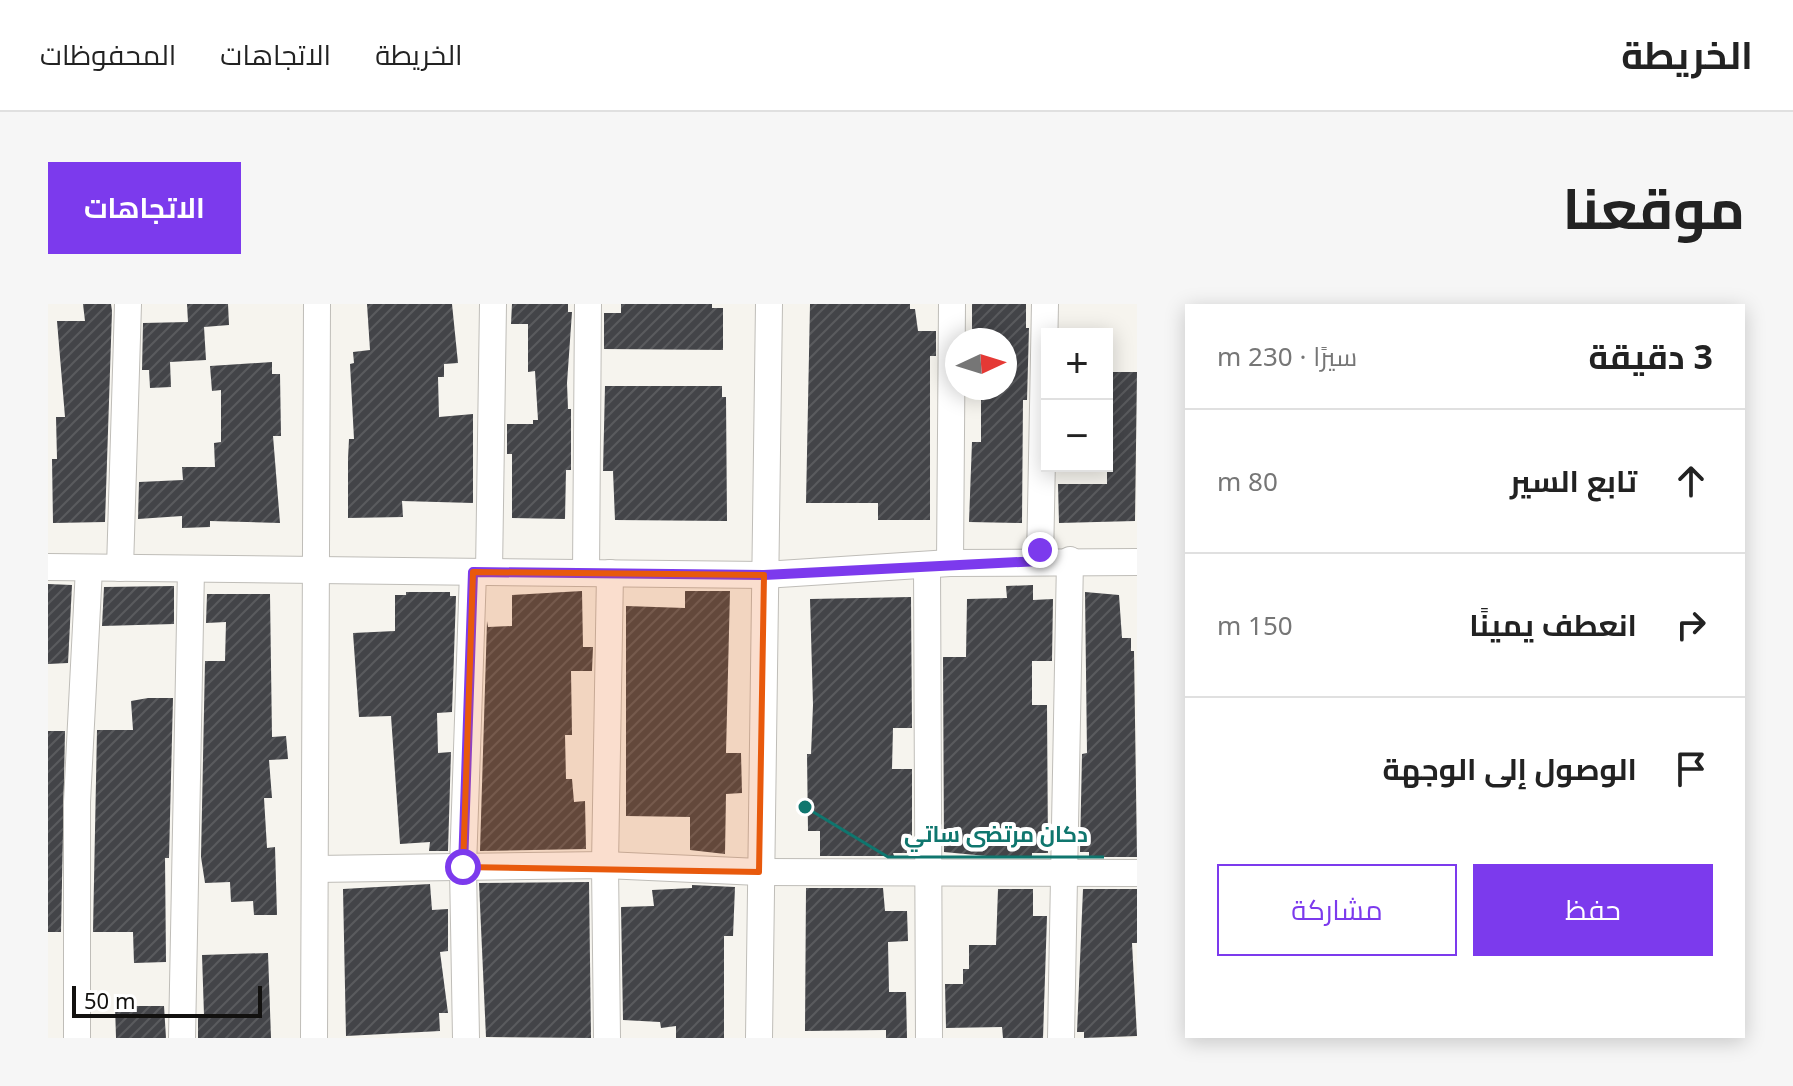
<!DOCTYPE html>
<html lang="ar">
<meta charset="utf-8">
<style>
:root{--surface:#fff;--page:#f6f6f6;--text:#222;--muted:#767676;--line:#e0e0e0;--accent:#7c3aed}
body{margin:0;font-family:"Noto Sans",Cairo,sans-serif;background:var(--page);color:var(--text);direction:rtl}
.controls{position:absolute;right:24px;top:24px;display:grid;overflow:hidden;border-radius:0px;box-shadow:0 4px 20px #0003}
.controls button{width:72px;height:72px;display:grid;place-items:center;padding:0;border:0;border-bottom:2px solid var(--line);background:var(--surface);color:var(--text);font:40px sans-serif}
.compass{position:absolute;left:897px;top:24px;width:72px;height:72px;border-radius:50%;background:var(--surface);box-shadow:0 4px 20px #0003;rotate:86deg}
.scale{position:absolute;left:24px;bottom:20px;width:190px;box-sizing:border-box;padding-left:8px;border:4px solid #12110f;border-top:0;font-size:22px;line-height:28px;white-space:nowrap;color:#12110f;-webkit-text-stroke:6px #fff;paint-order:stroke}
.stop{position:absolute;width:24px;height:24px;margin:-18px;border:6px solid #7c3aed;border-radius:50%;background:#fff}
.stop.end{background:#7c3aed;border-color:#fff;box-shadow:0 2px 8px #0008}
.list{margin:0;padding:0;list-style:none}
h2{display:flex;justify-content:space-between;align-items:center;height:104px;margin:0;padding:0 32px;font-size:34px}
h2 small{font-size:26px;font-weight:400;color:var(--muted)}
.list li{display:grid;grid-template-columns:52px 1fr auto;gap:24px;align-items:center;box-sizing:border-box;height:144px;padding:0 32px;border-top:2px solid var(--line)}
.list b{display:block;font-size:30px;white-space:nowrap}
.list em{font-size:26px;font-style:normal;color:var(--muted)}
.actions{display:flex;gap:16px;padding:24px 32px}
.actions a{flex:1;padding:18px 0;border:2px solid var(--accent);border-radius:0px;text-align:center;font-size:28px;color:var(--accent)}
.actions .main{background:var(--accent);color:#fff}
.icon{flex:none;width:44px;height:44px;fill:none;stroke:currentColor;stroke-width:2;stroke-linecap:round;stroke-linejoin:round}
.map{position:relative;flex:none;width:1089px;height:734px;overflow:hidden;direction:ltr;border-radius:0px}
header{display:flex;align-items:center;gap:48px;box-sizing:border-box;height:112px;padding:0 40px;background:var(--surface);border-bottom:2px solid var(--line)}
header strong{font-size:38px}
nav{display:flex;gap:44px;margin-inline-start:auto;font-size:28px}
.intro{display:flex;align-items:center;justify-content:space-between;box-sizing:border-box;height:192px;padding:0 48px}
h1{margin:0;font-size:56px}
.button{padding:20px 36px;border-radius:0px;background:var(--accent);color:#fff;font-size:28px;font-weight:700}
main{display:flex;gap:48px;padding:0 48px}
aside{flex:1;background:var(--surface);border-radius:0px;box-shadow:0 4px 20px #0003}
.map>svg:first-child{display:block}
</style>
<header>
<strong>الخريطة</strong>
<nav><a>الخريطة</a><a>الاتجاهات</a><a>المحفوظات</a></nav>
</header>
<div class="intro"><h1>موقعنا</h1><a class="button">الاتجاهات</a></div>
<main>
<aside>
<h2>3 دقيقة<small>سيرًا · 230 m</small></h2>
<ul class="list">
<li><svg class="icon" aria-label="ahead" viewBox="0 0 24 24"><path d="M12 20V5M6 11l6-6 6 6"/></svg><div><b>تابع السير</b></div><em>80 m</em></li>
<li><svg class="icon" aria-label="right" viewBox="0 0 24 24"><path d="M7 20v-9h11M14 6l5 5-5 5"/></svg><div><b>انعطف يمينًا</b></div><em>150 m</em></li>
<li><svg class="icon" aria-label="arrive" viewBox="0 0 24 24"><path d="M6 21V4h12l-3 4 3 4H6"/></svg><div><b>الوصول إلى الوجهة</b></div></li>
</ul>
<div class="actions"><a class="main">حفظ</a><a>مشاركة</a></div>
</aside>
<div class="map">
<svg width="1089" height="734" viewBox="0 0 1089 734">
<defs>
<pattern id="building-hatch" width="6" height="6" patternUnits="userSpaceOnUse" patternTransform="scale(2)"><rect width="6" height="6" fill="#434448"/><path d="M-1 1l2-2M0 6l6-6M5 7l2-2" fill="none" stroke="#5a5b5e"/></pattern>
</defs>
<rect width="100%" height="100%" fill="#f6f4ee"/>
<!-- building -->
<g fill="url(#building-hatch)">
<path d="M 35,0 L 63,0 L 64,7 L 57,218 L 5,219 L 4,155 L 9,155 L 8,113 L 17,113 L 9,17 L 37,17 Z"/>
<path d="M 139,0 L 180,0 L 181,21 L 156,23 L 158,56 L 122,58 L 123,83 L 102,84 L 101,66 L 94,66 L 95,19 L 140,18 Z"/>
<path d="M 319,0 L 404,0 L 410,59 L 396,60 L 396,73 L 390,73 L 391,113 L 425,110 L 425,199 L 354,197 L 355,213 L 300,214 L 300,155 L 301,135 L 306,135 L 302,60 L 306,59 L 305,48 L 322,46 Z"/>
<path d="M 464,0 L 520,0 L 520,8 L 524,8 L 519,79 L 520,105 L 523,105 L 523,166 L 518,166 L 517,215 L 464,214 L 464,150 L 459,150 L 459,120 L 485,120 L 485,116 L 490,116 L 487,67 L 480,68 L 480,20 L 463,20 Z"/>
<path d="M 573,0 L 664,0 L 664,4 L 675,4 L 675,46 L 556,45 L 556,9 L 573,9 Z"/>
<path d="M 762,0 L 862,0 L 862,5 L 867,5 L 870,27 L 888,27 L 888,52 L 882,52 L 882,216 L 830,216 L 830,199 L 758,199 Z"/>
<path d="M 924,0 L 978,0 L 978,24 L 981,24 L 979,96 L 975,96 L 974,219 L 921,218 L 924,138 L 933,138 L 933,89 L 939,89 L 939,84 L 957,84 L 957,36 L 924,36 Z"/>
<path d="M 224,58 L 224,70 L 232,70 L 233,132 L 225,132 L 232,219 L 162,217 L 162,223 L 134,224 L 134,212 L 90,215 L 91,178 L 135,176 L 134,163 L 167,163 L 166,139 L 173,138 L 173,86 L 164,87 L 162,62 Z"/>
<path d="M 1059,68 L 1089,68 L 1087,217 L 1011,219 L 1010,180 L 1059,180 Z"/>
<path d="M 557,82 L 674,82 L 674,93 L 678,93 L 679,217 L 567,216 L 565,167 L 555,167 Z"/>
<path d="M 0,280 L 24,281 L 20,359 L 0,360 Z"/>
<path d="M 985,281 L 985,296 L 1005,295 L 1004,357 L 984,357 L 984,401 L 999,401 L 1000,549 L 984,549 L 984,553 L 949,553 L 896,548 L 895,353 L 918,353 L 919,295 L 959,294 L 958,282 Z"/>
<path d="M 126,282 L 126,320 L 54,322 L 56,283 Z"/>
<path d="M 534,287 L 535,343 L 545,343 L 544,367 L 523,367 L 524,431 L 517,431 L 518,475 L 524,475 L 526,498 L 537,497 L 538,545 L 432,547 L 439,317 L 440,323 L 464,322 L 464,291 Z"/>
<path d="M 637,287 L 682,287 L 678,449 L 693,449 L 694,489 L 678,490 L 677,550 L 642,546 L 642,513 L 578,512 L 578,302 L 637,304 Z"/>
<path d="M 358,288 L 402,288 L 402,292 L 408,292 L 404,408 L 389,409 L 390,449 L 403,448 L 400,547 L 381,547 L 382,538 L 352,540 L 343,412 L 311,413 L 305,329 L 347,327 L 347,291 L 358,291 Z"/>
<path d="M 1037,288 L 1071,291 L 1074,334 L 1083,334 L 1083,347 L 1086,347 L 1089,553 L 1041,553 L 1041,548 L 1032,548 L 1034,450 L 1039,449 Z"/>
<path d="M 159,290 L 222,290 L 224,433 L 238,432 L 240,455 L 221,456 L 224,494 L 216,494 L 219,544 L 227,543 L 229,611 L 206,611 L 205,597 L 183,598 L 182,578 L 157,579 L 153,553 L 157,357 L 177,357 L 178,318 L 158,319 Z"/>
<path d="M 863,293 L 864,424 L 845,424 L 844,465 L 864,465 L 864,549 L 845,549 L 846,552 L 772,552 L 772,527 L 760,527 L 759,450 L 763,450 L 765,401 L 762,295 Z"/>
<path d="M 100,394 L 125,394 L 121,554 L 117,554 L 118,658 L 86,659 L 85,628 L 45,628 L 49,426 L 85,426 L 83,397 Z"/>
<path d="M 0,427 L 17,427 L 13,628 L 0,628 Z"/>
<path d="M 541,578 L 543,734 L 438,733 L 431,579 Z"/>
<path d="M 382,580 L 384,606 L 400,605 L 400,647 L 392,648 L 400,709 L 391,709 L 392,727 L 298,732 L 295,585 Z"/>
<path d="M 644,581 L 687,583 L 685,632 L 676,632 L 676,734 L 628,734 L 628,722 L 613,724 L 612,718 L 575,716 L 573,603 L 606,602 L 604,586 L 644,584 Z"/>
<path d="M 758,584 L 835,584 L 837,607 L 859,607 L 860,637 L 840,638 L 841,688 L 858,688 L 859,734 L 838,734 L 838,726 L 757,727 Z"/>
<path d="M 950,585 L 985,585 L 985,612 L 999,612 L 995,734 L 955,734 L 954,723 L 898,724 L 897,680 L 915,680 L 915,665 L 921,665 L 921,641 L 948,641 Z"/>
<path d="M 1035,585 L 1089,585 L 1089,639 L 1084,639 L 1089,732 L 1036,734 L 1036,728 L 1029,728 Z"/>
<path d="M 220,649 L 223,734 L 150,734 L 150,711 L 156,711 L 154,651 Z"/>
<path d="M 67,702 L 116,702 L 118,734 L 68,734 Z"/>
</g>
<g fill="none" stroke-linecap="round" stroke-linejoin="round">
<!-- minor casing -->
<g stroke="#bfbdb8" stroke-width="28">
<g id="minor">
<path d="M 992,257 L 997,0"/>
<path d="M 902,259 L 904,0"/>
<path d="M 879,261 L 881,734"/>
<path d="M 0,263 L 716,271 L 902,259 L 1089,258"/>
<path d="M 72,264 L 80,0"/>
<path d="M 441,268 L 445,0"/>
<path d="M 538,269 L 540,0"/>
<path d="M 267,565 L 557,561 L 711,568 L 1089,569"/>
<path d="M 29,734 L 29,498 L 41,264"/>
<path d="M 134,734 L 143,265"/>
<path d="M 266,734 L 269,0"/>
<path d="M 418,734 L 415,563 L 425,268"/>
<path d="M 559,734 L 557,561 L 562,269"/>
<path d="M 711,734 L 721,0"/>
<path d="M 1013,734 L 1022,256"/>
</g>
</g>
<!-- minor -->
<use href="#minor" stroke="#fff" stroke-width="26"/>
</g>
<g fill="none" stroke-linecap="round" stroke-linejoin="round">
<!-- route -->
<path stroke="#7c3aed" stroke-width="10" d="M 415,563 L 425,268 L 716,271 L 992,257 L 992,246"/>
</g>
<!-- marked area -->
<path fill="#e8590c" fill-opacity="0.2" stroke="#e8590c" stroke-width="6" stroke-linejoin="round" d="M 425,268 L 716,271 L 711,568 L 415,563 Z"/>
<!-- callouts -->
<path fill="none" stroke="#0f766e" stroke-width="3" d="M757 503L840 553H1056"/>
<circle fill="#0f766e" stroke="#fff" stroke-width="3" cx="757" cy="503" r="8"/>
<g font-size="22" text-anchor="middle" font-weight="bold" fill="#0f766e" stroke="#fff" stroke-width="8" stroke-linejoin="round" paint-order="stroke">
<text x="948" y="538">دكان مرتضى ساتي</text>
</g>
</svg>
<div class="controls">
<button>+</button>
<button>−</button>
</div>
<svg class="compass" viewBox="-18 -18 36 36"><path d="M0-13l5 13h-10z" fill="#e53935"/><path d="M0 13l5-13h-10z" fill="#767676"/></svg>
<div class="scale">50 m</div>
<div class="stop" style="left:415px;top:563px"></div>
<div class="stop end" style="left:992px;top:246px"></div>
</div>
</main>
